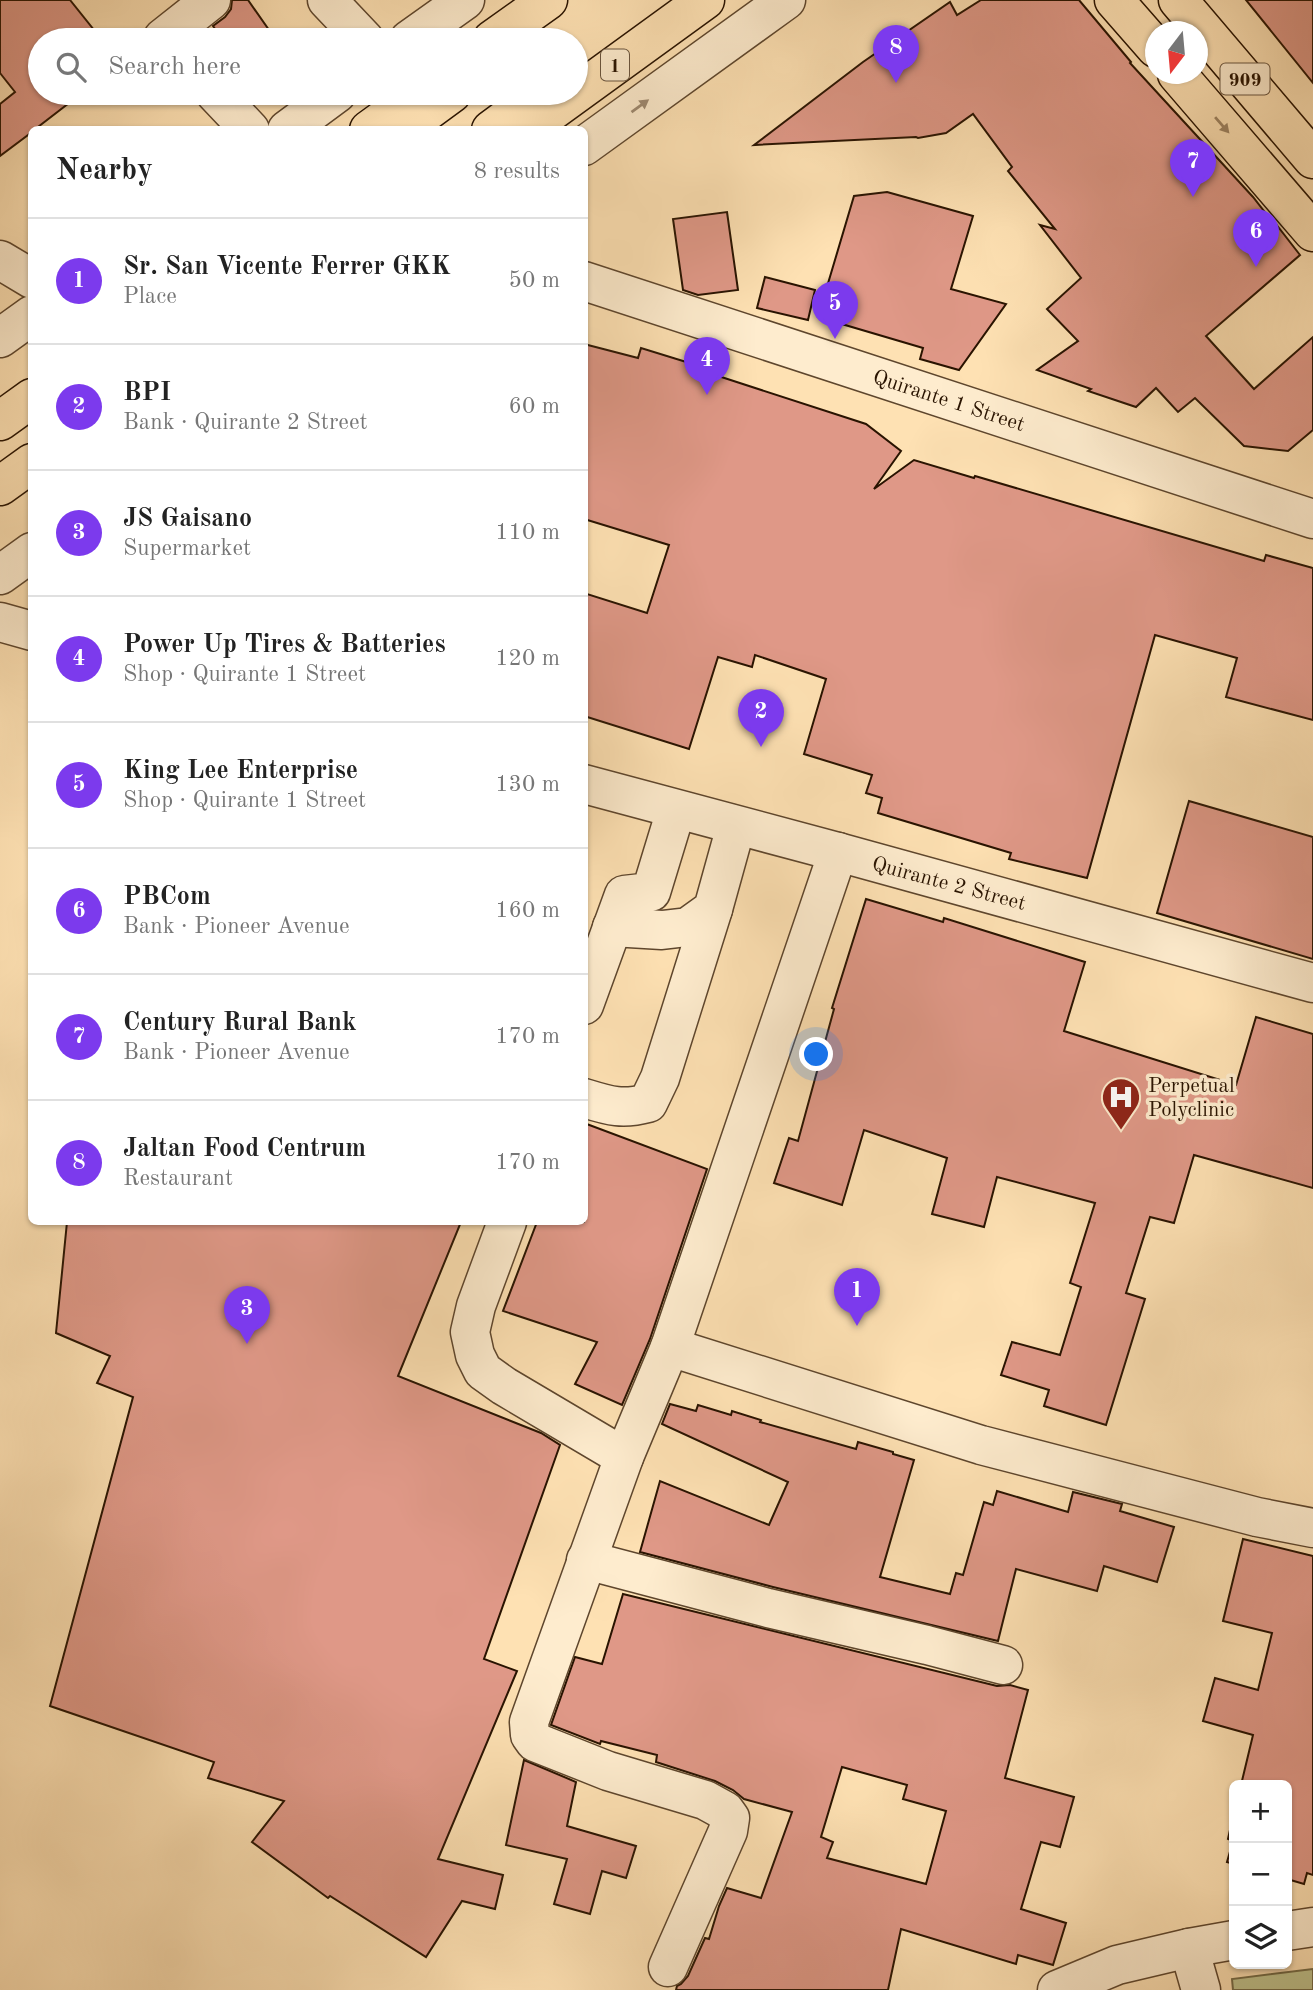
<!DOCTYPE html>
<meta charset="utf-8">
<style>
:root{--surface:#fff;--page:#f6f6f6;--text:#222;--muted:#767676;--line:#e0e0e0;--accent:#7c3aed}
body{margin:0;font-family:"Old Standard TT",serif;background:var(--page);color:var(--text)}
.controls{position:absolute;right:21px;bottom:21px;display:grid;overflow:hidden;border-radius:10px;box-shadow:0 2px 5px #0004}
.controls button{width:63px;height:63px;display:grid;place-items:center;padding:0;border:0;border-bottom:2px solid var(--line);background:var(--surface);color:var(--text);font:35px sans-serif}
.compass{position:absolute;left:1145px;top:21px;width:63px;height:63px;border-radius:50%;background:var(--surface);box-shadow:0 2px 5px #0004;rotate:196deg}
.you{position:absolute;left:817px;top:1055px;width:24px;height:24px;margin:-18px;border:5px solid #fff;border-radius:50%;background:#1a73e8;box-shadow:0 0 0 10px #1a73e833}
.badge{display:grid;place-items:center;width:46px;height:46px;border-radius:50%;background:var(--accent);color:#fff;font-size:23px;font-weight:700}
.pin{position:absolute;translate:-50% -58px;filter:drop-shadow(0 2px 4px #0008)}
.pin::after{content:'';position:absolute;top:37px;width:24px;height:21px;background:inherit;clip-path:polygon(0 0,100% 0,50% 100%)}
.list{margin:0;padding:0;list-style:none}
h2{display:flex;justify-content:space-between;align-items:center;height:91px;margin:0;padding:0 28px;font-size:30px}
h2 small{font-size:23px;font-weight:400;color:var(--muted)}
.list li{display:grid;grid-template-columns:46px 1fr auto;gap:21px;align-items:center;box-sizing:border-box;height:126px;padding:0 28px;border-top:2px solid var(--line)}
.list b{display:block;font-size:26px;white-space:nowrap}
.list p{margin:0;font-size:23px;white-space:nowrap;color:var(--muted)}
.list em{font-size:23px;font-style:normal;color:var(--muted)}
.icon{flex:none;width:38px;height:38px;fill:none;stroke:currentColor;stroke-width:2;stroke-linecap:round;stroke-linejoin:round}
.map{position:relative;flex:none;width:1313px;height:1990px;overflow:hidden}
.search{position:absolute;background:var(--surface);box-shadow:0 2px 5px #0004;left:28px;top:28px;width:560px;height:77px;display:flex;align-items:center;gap:18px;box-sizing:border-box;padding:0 24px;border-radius:38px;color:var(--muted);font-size:26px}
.panel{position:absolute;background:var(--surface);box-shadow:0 2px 5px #0004;left:28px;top:126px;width:560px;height:1099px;border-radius:10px}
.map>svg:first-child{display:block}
</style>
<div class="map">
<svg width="1313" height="1990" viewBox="0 0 1313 1990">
<rect width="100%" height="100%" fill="#fee1b3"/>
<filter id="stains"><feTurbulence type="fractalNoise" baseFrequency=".00286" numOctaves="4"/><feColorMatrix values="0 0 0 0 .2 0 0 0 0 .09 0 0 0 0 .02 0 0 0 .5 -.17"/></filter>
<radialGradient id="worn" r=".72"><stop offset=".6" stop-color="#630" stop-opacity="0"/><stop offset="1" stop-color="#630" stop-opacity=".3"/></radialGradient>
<!-- green -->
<path fill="#bfc38e" stroke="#746b47" stroke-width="2" d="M 1313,1969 L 1313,1990 L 1233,1990 L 1232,1979 Z"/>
<!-- building -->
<g fill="#df9887" stroke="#291300" stroke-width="2" fill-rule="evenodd">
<path d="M 0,0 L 70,0 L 102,40 L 40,40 L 40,93 L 82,93 L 34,130 L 32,130 L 32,132 L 0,156 L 0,104 L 15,92 L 0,73 Z"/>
<path d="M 232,0 L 248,0 L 276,40 L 223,40 L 213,26 L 225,17 L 231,9 Z"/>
<path d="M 981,0 L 1079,0 L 1131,62 L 1130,63 L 1253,197 L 1271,220 L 1272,219 L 1300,255 L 1206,336 L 1254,389 L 1313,337 L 1313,430 L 1288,451 L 1244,446 L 1195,398 L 1178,412 L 1156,388 L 1136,407 L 1088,391 L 1091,389 L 1037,370 L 1078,341 L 1047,309 L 1081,278 L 1040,225 L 1055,229 L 1008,171 L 1012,167 L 973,114 L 946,133 L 918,138 L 916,137 L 754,145 L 863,62 L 950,2 L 957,15 Z"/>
<path d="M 1246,0 L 1313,0 L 1313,83 Z"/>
<path d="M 887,192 L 973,216 L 951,289 L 1006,304 L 959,370 L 920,359 L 923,348 L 818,317 L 854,196 Z"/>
<path d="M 727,212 L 738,290 L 698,295 L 683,290 L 673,219 Z"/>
<path d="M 765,277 L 815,290 L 808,320 L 757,308 Z"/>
<path d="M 584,344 L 638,358 L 641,348 L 709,369 L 709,373 L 866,424 L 901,451 L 874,489 L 914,460 L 974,478 L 975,476 L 1264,561 L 1266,555 L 1313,568 L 1313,720 L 1226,697 L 1237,658 L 1155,635 L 1087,878 L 1009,859 L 1011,853 L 878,813 L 882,798 L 866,793 L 872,775 L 804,754 L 826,679 L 755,655 L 752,667 L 718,657 L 689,749 L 584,716 L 584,593 L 647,613 L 669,545 L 584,519 Z"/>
<path d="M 1189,801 L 1313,837 L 1313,959 L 1157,913 Z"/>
<path d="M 866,899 L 943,922 L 944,918 L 1085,962 L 1064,1031 L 1236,1085 L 1256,1017 L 1313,1034 L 1313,1188 L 1194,1155 L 1174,1223 L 1150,1217 L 1126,1293 L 1145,1299 L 1106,1425 L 1044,1406 L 1049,1390 L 1001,1375 L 1012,1342 L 1060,1355 L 1081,1287 L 1070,1283 L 1095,1203 L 997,1177 L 984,1227 L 932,1214 L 947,1158 L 864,1130 L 842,1205 L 774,1183 L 789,1138 L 798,1141 L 834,1009 L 832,1008 Z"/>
<path d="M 584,1123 L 707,1169 L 650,1339 L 622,1405 L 575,1384 L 597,1342 L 503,1311 L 537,1222 L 584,1222 Z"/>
<path d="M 67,1222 L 461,1222 L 398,1376 L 541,1433 L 560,1445 L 484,1659 L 517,1671 L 438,1859 L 503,1875 L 495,1909 L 462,1901 L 426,1957 L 330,1896 L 328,1898 L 252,1842 L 284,1801 L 208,1778 L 214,1762 L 50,1706 L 133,1397 L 97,1383 L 110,1356 L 56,1333 Z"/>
<path d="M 670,1404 L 696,1411 L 698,1405 L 731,1415 L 732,1411 L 761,1420 L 760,1422 L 856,1449 L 858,1442 L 893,1452 L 893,1454 L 914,1460 L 880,1577 L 950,1594 L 956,1573 L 963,1575 L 984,1502 L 993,1505 L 997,1491 L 1068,1512 L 1073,1492 L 1122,1504 L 1120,1511 L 1174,1527 L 1157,1582 L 1104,1566 L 1097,1591 L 1016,1569 L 998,1641 L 773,1587 L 640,1552 L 660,1481 L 769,1525 L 788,1482 L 662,1424 Z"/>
<path d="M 1243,1539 L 1313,1556 L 1313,1875 L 1307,1873 L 1304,1884 L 1287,1879 L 1287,1785 L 1241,1785 L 1253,1735 L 1203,1721 L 1215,1678 L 1258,1690 L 1272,1633 L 1223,1621 Z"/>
<path d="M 623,1594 L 997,1686 L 1010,1685 L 1028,1690 L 1005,1778 L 1074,1797 L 1060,1847 L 1041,1842 L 1021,1909 L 1066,1923 L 1053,1965 L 1018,1955 L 1016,1964 L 901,1929 L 888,1990 L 676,1990 L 677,1986 L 681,1984 L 688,1976 L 705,1938 L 709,1939 L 719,1906 L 727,1888 L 761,1898 L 792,1812 L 744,1799 L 733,1790 L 715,1781 L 656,1762 L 657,1755 L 601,1741 L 600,1744 L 551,1725 L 575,1657 L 602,1664 ZM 842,1767 L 907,1785 L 903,1799 L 946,1811 L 926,1884 L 827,1858 L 833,1842 L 821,1837 Z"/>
<path d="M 524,1760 L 576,1782 L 567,1826 L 636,1846 L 626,1878 L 602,1871 L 590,1914 L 554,1904 L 567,1859 L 506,1845 Z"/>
<path d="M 1234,1812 L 1234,1864 L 1227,1862 L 1233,1841 L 1228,1839 Z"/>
</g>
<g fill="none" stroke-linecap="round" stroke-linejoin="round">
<!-- minor casing -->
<g stroke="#5e462d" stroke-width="41">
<g id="minor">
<path d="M 327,0 L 365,40"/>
<path d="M 165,40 L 163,38 L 211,0"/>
<path d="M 409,40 L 465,0"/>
<path d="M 215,93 L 250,130"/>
<path d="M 287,130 L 337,93"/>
<path d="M 584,146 L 786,0"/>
<path d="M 0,260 L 32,279"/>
<path d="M 584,281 L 1313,519"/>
<path d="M 0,338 L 32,315"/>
<path d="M 0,575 L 32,552"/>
<path d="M 0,622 L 32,631"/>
<path d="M 584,784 L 838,852 L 1313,983"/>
<path d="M 612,927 L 662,930 L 688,927 L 713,909 L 736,826"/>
<path d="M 584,1005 L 624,895 L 651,892 L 676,810"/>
<path d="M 584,1098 C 610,1106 622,1110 648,1103 L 660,1078 L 713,909"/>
<path d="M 507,1222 L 476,1306 L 470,1332 L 475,1355 L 483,1371 L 504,1386 L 624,1457"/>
<path d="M 670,1347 L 981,1445 L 1257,1517 L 1313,1528"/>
<path d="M 586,1560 L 768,1608 L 927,1645 L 1003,1665"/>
<path d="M 1287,1931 L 1313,1927"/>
<path d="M 1189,1948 L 1201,1990"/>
<path d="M 668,1967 L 728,1831 L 730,1818 L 725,1811 L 705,1800 L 608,1771 L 535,1742 L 530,1735 L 529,1722 L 624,1457 L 670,1347 L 838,852"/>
<path d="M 1057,1990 L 1117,1965 L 1189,1948 L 1234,1940"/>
</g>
</g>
<!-- highway casing -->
<g stroke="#291300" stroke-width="41">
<g id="highway">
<path d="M 1114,0 L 1156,48"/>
<path d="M 1178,0 L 1313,159"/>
<path d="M 492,40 L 548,0"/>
<path d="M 1177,74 L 1313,232"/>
<path d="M 403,129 L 452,93"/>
<path d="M 369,130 L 420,93"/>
<path d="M 491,130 L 541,93"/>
<path d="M 526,130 L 705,0"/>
<path d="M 0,421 L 32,398"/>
<path d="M 0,486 L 32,463"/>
</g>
</g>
<!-- minor -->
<use href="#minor" stroke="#feecce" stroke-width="38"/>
<!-- highway -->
<use href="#highway" stroke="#fee1b3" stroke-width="38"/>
</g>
<!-- one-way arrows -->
<defs><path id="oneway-solid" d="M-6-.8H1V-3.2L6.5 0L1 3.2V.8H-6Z" transform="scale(1.75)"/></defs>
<use fill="#9e8a71" href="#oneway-solid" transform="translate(640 106) rotate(-36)"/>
<use fill="#9e8462" href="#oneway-solid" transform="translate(1222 125) rotate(49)"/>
<!-- icons -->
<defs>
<g id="hospital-pin" transform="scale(2.0125)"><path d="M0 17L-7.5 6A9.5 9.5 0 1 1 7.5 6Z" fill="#8f2418" stroke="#feecce"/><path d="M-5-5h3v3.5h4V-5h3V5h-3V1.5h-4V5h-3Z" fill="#fff"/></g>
</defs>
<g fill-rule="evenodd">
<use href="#hospital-pin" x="1121" y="1097"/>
</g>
<g text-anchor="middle" stroke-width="7" stroke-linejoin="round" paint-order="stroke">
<!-- shield labels -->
<g fill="#feecce" stroke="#69543e" stroke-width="2">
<rect x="601" y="49.5" width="28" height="31" rx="5"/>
<rect x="1220.5" y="63.5" width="49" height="31" rx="5"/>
</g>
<g font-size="19" font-weight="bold" fill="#291300">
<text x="615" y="72">1</text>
<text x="1245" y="86">909</text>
</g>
<!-- street labels -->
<g font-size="21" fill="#291300" stroke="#feecce">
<text transform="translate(949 400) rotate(18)" y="7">Quirante 1 Street</text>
<text transform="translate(949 883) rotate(15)" y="7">Quirante 2 Street</text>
</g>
<!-- poi labels -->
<g font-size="21" fill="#291300" stroke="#feecce" text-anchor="start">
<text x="1148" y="1092">Perpetual<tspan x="1148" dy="24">Polyclinic</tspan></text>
</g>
</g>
<rect width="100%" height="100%" filter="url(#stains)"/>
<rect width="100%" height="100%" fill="url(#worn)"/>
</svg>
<div class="controls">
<button>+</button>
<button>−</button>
<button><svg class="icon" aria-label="layers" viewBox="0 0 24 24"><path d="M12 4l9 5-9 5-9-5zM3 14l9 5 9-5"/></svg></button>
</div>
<svg class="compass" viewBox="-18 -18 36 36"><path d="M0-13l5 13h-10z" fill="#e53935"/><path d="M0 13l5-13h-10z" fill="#767676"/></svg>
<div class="you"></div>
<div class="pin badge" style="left:857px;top:1326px">1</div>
<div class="pin badge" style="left:761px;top:747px">2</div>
<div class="pin badge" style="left:247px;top:1344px">3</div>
<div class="pin badge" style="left:707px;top:395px">4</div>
<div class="pin badge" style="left:835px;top:339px">5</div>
<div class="pin badge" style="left:1256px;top:267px">6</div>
<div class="pin badge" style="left:1193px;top:197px">7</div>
<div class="pin badge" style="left:896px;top:83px">8</div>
<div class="search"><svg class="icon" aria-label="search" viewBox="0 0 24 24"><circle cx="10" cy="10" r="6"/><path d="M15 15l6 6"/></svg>Search here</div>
<section class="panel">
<h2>Nearby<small>8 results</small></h2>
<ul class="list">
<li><span class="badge">1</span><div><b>Sr. San Vicente Ferrer GKK</b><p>Place</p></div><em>50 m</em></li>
<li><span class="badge">2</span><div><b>BPI</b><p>Bank · Quirante 2 Street</p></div><em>60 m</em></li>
<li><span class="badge">3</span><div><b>JS Gaisano</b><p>Supermarket</p></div><em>110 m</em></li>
<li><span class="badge">4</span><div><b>Power Up Tires &amp; Batteries</b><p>Shop · Quirante 1 Street</p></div><em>120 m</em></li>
<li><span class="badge">5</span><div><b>King Lee Enterprise</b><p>Shop · Quirante 1 Street</p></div><em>130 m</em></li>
<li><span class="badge">6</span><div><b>PBCom</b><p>Bank · Pioneer Avenue</p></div><em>160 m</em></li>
<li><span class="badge">7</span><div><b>Century Rural Bank</b><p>Bank · Pioneer Avenue</p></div><em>170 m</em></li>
<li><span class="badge">8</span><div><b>Jaltan Food Centrum</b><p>Restaurant</p></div><em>170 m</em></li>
</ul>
</section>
</div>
